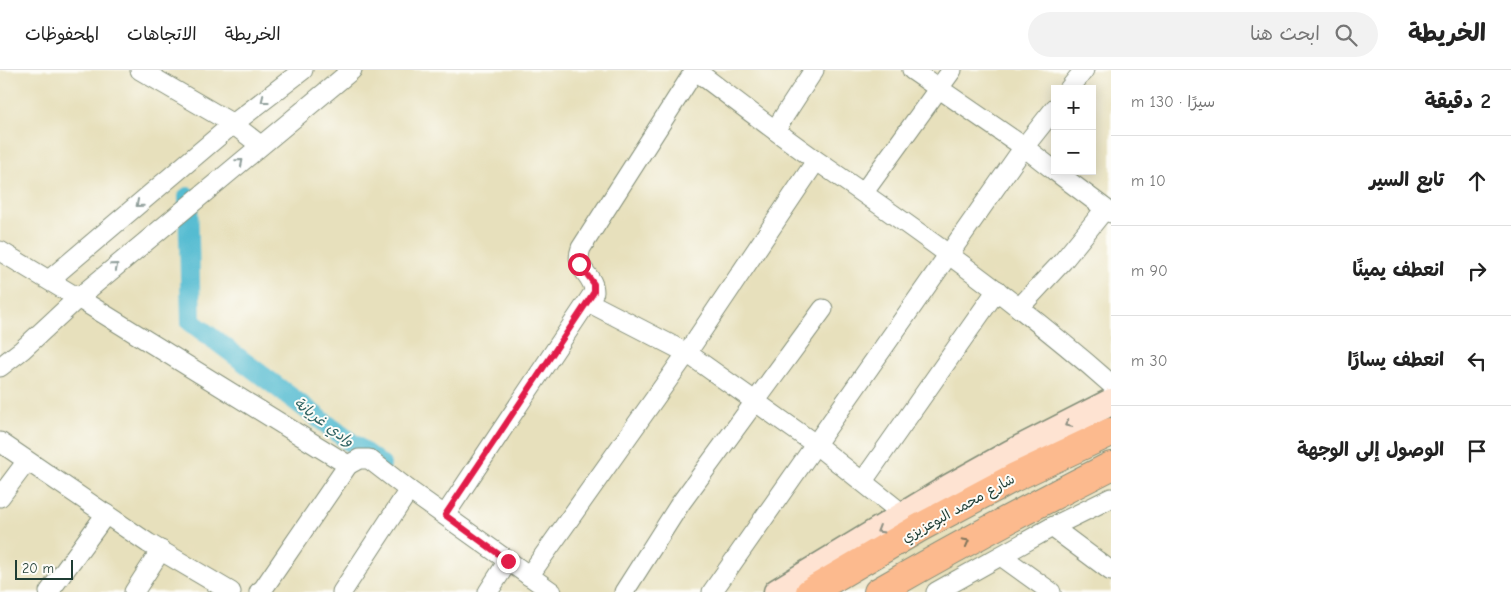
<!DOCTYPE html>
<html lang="ar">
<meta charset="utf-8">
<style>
:root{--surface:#fff;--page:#f2f2f2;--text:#222;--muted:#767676;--line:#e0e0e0}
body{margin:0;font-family:"Comic Neue","Playpen Sans Arabic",sans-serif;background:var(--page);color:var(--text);direction:rtl}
.controls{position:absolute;right:15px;top:15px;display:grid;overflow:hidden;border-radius:0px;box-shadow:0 2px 12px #0003}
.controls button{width:45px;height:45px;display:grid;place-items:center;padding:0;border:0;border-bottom:1px solid var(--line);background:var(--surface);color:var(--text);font:25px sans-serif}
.scale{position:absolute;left:15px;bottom:12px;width:58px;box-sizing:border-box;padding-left:5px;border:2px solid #1f3d34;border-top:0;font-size:14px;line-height:18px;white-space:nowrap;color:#1f3d34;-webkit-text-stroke:4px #fdfcf7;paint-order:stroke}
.stop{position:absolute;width:15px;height:15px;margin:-11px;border:4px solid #e11d48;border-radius:50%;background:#fff}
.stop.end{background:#e11d48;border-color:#fff;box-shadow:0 1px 5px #0008}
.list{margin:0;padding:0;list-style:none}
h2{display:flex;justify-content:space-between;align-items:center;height:65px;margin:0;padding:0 20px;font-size:21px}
h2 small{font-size:16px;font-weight:400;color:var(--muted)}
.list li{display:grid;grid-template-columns:32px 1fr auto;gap:15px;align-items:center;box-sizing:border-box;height:90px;padding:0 20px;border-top:1px solid var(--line)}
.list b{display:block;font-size:19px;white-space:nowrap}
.list em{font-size:16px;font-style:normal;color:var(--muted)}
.icon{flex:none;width:28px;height:28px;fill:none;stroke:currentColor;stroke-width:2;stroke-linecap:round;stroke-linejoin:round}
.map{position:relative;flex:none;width:1111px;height:522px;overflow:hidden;direction:ltr}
header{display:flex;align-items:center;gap:30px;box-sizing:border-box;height:70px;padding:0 25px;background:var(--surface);border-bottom:1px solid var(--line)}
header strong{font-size:24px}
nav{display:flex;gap:28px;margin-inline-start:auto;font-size:18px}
.search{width:350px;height:45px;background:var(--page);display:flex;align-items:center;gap:12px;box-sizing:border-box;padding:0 18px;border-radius:28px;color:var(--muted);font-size:19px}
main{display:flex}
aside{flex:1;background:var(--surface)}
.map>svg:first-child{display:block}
</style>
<header>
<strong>الخريطة</strong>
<div class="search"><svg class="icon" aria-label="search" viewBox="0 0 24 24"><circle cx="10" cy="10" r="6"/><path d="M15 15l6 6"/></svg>ابحث هنا</div>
<nav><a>الخريطة</a><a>الاتجاهات</a><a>المحفوظات</a></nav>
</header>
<main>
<aside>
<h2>2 دقيقة<small>سيرًا · 130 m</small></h2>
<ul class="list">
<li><svg class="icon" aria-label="ahead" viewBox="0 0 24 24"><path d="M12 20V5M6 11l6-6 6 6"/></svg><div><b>تابع السير</b></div><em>10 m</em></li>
<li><svg class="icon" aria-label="right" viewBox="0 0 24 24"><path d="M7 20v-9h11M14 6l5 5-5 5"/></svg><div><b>انعطف يمينًا</b></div><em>90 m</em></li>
<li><svg class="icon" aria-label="left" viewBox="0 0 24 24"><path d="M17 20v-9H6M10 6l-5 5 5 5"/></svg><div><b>انعطف يسارًا</b></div><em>30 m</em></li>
<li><svg class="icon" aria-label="arrive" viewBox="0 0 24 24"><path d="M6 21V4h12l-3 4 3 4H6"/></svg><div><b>الوصول إلى الوجهة</b></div></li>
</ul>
</aside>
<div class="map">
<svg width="1111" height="522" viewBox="0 0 1111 522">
<rect width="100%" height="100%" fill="#fdfcf7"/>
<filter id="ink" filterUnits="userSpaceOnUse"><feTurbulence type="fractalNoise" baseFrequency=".02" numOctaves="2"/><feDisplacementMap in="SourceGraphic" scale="10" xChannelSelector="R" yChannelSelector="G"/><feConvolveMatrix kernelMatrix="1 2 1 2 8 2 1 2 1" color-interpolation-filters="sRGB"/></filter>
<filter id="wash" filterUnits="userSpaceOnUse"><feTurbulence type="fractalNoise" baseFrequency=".0096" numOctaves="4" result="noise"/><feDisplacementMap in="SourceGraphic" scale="20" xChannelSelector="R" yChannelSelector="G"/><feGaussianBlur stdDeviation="1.12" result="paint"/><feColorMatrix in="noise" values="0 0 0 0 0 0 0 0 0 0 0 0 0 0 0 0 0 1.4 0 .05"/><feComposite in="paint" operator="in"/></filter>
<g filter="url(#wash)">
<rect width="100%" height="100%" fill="#e7e0bc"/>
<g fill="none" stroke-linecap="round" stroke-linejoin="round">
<!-- canal -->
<path stroke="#54bcd1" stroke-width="20" d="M 188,127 L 191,252 L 381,395"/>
</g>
</g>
<g filter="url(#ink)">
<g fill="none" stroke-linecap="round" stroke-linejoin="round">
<!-- street casing -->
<g stroke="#838e78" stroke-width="21">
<g id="street">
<path d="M 140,0 L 233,54 L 260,75"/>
<path d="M 695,0 C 736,31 776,62 817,91 C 918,161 1019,233 1111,314"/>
<path d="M 912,0 L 1024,77 L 1055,101"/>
<path d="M 1069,19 L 1084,0"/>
<path d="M 775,60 L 814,0"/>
<path d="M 1055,101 L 1111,143"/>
<path d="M 864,122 L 952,0"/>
<path d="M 0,181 L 78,228 L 352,0"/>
<path d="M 49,210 L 233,54 L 303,0"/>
<path d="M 588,232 L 687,283 L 815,374 L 904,445"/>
<path d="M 1019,238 L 1063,191 L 1105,139"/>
<path d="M 0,297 L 22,280 L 78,228 L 348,395 L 263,519 L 259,522"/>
<path d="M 0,372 L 148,473 L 231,522"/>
<path d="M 863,411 L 997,220"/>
<path d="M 409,420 L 552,522"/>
<path d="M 0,427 L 27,391"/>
<path d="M 445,445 L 594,222 C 594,203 573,201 581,178 L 695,0"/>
<path d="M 1052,457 L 1111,501"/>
<path d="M 1001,486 L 1051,522"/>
<path d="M 529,506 L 687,283 L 816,91"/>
<path d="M 49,522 L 106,444"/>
<path d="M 134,522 L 161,480"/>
<path d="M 342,522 L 409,420 L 369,389 L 359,389 L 348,395"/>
<path d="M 488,522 L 508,491"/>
<path d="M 624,522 L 680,434 L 823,239"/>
<path d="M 712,522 L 1024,77 L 1055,38"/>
<path d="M 936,522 L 1052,457 L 1111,428"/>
</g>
</g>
<!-- secondary casing -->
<g stroke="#838e78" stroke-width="29">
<path id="secondary" d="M 777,522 L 950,417 L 1011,383 L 1111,332"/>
</g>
<!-- highway casing -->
<g stroke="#838e78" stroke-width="30">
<g id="highway">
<path d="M 810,522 L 919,458 L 1013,408 L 1111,362"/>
<path d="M 878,522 C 954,478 1032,436 1111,396"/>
</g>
</g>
<!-- street -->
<use href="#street" stroke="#fff" stroke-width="19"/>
<!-- secondary -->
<use href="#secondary" stroke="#fee3d2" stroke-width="26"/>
<!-- highway -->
<use href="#highway" stroke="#fcba8e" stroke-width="28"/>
</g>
<!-- one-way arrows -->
<defs><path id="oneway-chevron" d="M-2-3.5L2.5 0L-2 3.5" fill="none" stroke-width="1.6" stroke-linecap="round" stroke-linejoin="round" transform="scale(1.25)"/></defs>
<g stroke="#8f9e9a">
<use href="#oneway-chevron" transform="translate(264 30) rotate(142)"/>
<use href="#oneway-chevron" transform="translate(240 92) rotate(-40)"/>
<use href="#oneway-chevron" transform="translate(139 134) rotate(140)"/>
<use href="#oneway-chevron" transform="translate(115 196) rotate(-40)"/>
</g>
<g stroke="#8e9083">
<use href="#oneway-chevron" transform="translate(1068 354) rotate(153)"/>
<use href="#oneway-chevron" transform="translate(880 460) rotate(149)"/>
</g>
<use stroke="#82755c" href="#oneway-chevron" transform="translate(966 472) rotate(-28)"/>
</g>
<g fill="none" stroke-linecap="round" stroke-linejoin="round" filter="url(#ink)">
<!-- route -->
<path stroke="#e11d48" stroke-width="6" d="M 508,491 L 445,445 L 594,222 L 594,214 L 579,194"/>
</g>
<g text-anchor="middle" stroke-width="4" stroke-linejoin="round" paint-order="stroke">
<!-- street labels -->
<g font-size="14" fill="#1f3d34" stroke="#fdfcf7">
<text transform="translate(958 438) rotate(-29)" y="5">شارع محمد البوعزيزي</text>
</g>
<!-- water labels -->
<g font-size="15" font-style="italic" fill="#2f6363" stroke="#fdfcf7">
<text transform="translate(324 352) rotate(37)" y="5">وادي غريانة</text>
</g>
</g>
</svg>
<div class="controls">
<button>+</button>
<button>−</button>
</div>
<div class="scale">20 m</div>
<div class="stop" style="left:579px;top:194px"></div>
<div class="stop end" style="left:508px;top:491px"></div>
</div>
</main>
